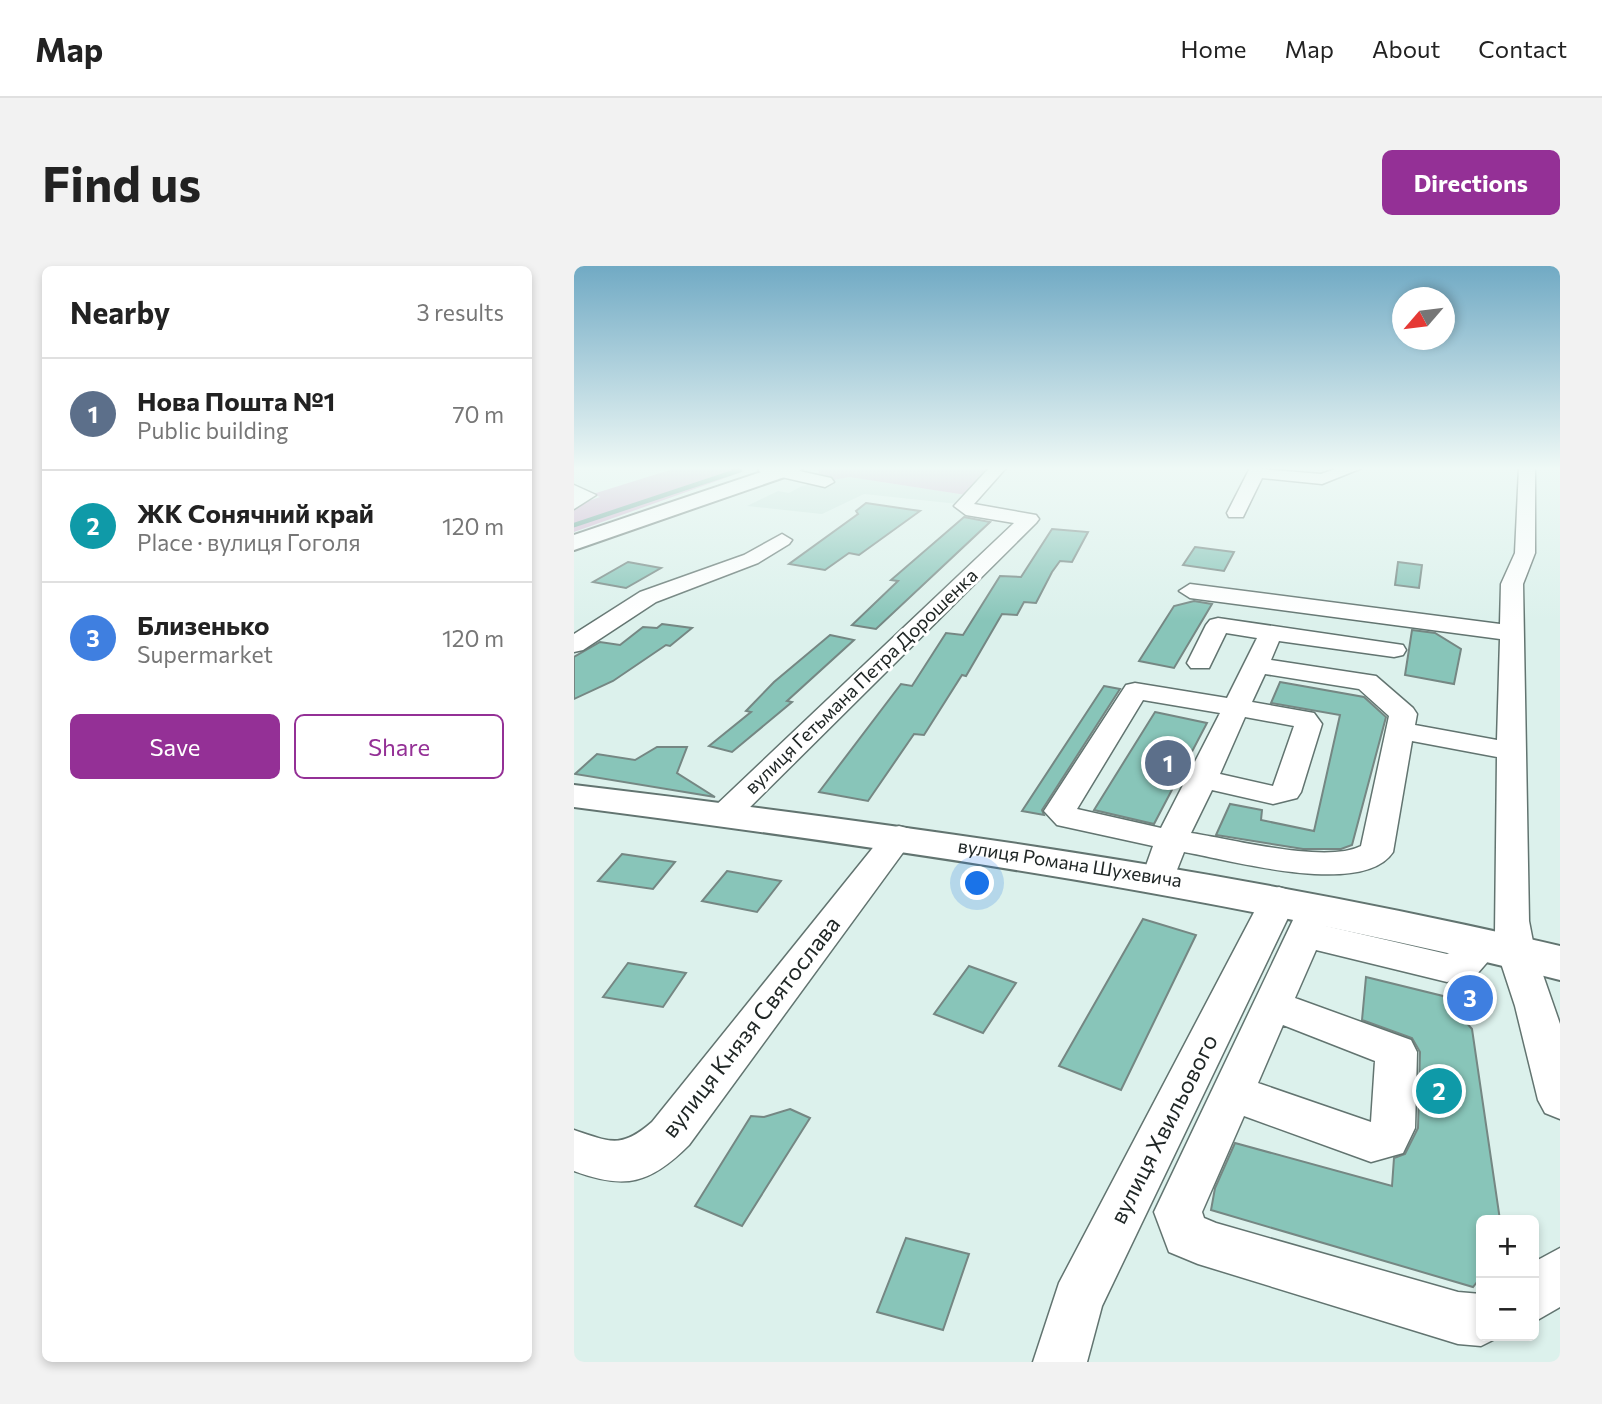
<!DOCTYPE html>
<meta charset="utf-8">
<style>
:root{--surface:#fff;--page:#f2f2f2;--text:#222;--muted:#767676;--line:#e0e0e0;--accent:#943096}
body{margin:0;font-family:Commissioner,sans-serif;background:var(--page);color:var(--text)}
.controls{position:absolute;right:21px;bottom:21px;display:grid;overflow:hidden;border-radius:10px;box-shadow:0 4px 10px #0003}
.controls button{width:63px;height:63px;display:grid;place-items:center;padding:0;border:0;border-bottom:2px solid var(--line);background:var(--surface);color:var(--text);font:35px sans-serif}
.compass{position:absolute;left:818px;top:21px;width:63px;height:63px;border-radius:50%;background:var(--surface);box-shadow:0 4px 10px #0003;rotate:242deg}
.you{position:absolute;left:404px;top:618px;width:24px;height:24px;margin:-18px;border:5px solid #fff;border-radius:50%;background:#1a73e8;box-shadow:0 0 0 10px #1a73e833}
.badge{display:grid;place-items:center;width:46px;height:46px;border-radius:50%;background:var(--accent);color:#fff;font-size:23px;font-weight:700}
.pin{position:absolute;translate:-50% -50%;border:4px solid #fff;box-shadow:0 2px 7px #0006}
.list{margin:0;padding:0;list-style:none}
h2{display:flex;justify-content:space-between;align-items:center;height:91px;margin:0;padding:0 28px;font-size:30px}
h2 small{font-size:23px;font-weight:400;color:var(--muted)}
.list li{display:grid;grid-template-columns:46px 1fr auto;gap:21px;align-items:center;box-sizing:border-box;height:112px;padding:0 28px;border-top:2px solid var(--line)}
.list b{display:block;font-size:26px;white-space:nowrap}
.list p{margin:0;font-size:23px;white-space:nowrap;color:var(--muted)}
.list em{font-size:23px;font-style:normal;color:var(--muted)}
.actions{display:flex;gap:14px;padding:21px 28px}
.actions a{flex:1;padding:16px 0;border:2px solid var(--accent);border-radius:10px;text-align:center;font-size:24px;color:var(--accent)}
.actions .main{background:var(--accent);color:#fff}
.map{position:relative;flex:none;width:986px;height:1096px;overflow:hidden;border-radius:10px}
header{display:flex;align-items:center;gap:42px;box-sizing:border-box;height:98px;padding:0 35px;background:var(--surface);border-bottom:2px solid var(--line)}
header strong{font-size:33px}
nav{display:flex;gap:38px;margin-inline-start:auto;font-size:24px}
.intro{display:flex;align-items:center;justify-content:space-between;box-sizing:border-box;height:168px;padding:0 42px}
h1{margin:0;font-size:49px}
.button{padding:18px 32px;border-radius:10px;background:var(--accent);color:#fff;font-size:24px;font-weight:700}
main{display:flex;gap:42px;padding:0 42px}
aside{flex:1;background:var(--surface);border-radius:10px;box-shadow:0 4px 10px #0003}
.map>svg:first-child{display:block}
</style>
<header>
<strong>Map</strong>
<nav><a>Home</a><a>Map</a><a>About</a><a>Contact</a></nav>
</header>
<div class="intro"><h1>Find us</h1><a class="button">Directions</a></div>
<main>
<aside>
<h2>Nearby<small>3 results</small></h2>
<ul class="list">
<li><span class="badge" style="background:#5c6f8a">1</span><div><b>Нова Пошта №1</b><p>Public building</p></div><em>70 m</em></li>
<li><span class="badge" style="background:#0f9aa8">2</span><div><b>ЖК Сонячний край</b><p>Place · вулиця Гоголя</p></div><em>120 m</em></li>
<li><span class="badge" style="background:#3f7fe0">3</span><div><b>Близенько</b><p>Supermarket</p></div><em>120 m</em></li>
</ul>
<div class="actions"><a class="main">Save</a><a>Share</a></div>
</aside>
<div class="map">
<svg width="986" height="1096" viewBox="0 0 986 1096">
<rect width="100%" height="100%" fill="#dcf1ec"/>
<!-- built -->
<path fill="#c7e3dd" d="M 275,211 L 392,229 L 384,238 L 290,228 L 248,248 L 173,240 L 204,225 L 215,227 L 228,220 Z"/>
<!-- green -->
<g fill="#ceadcd">
<path d="M 102,202 L 166,202 L 171,205 L 0,266 L 0,240 L 26,231 L 19,228 Z"/>
<path d="M 245,202 L 419,202 L 392,229 L 275,211 L 260,214 L 245,208 Z"/>
</g>
<g fill="none" stroke-linecap="round" stroke-linejoin="round">
<!-- stream -->
<path stroke="#5e9a8e" stroke-width="4.5" d="M 0,259 L 166,204 L 159,202"/>
</g>
<!-- building -->
<g fill="#88c5b9" stroke="#758783" stroke-width="2">
<path d="M 292,237 L 346,245 L 285,289 L 275,287 L 251,304 L 215,298 L 284,248 L 282,245 Z"/>
<path d="M 390,251 L 416,256 L 302,363 L 278,359 L 324,315 L 317,314 Z"/>
<path d="M 478,263 L 514,266 L 498,296 L 486,295 L 478,306 L 462,337 L 450,336 L 443,349 L 428,348 L 392,410 L 388,409 L 350,469 L 340,468 L 294,535 L 245,526 L 327,418 L 338,420 L 372,367 L 389,369 L 426,310 L 447,311 Z"/>
<path d="M 621,281 L 660,286 L 650,305 L 609,299 Z"/>
<path d="M 54,296 L 87,302 L 52,322 L 19,316 Z"/>
<path d="M 824,296 L 848,299 L 845,322 L 821,319 Z"/>
<path d="M 620,335 L 638,338 L 600,402 L 565,395 L 600,340 Z"/>
<path d="M 88,358 L 118,362 L 96,380 L 92,379 L 39,415 L 0,433 L 0,391 L 26,376 L 46,379 L 69,361 L 83,362 Z"/>
<path d="M 838,364 L 861,367 L 887,383 L 880,418 L 831,409 Z"/>
<path d="M 256,369 L 280,374 L 213,435 L 218,436 L 158,486 L 135,480 L 177,446 L 172,445 L 200,416 Z"/>
<path d="M 706,416 L 790,431 L 812,451 L 778,579 L 767,583 L 729,583 L 642,569 L 656,538 L 688,544 L 687,554 L 740,565 L 766,449 L 697,437 Z"/>
<path d="M 530,420 L 546,423 L 468,544 L 470,549 L 448,545 Z"/>
<path d="M 581,446 L 633,457 L 580,558 L 520,544 Z"/>
<path d="M 83,481 L 113,481 L 103,507 L 141,531 L 1,508 L 23,488 L 61,494 Z"/>
<path d="M 48,588 L 101,596 L 79,623 L 24,615 Z"/>
<path d="M 153,605 L 207,615 L 183,646 L 128,635 Z"/>
<path d="M 569,653 L 622,669 L 547,824 L 485,800 Z"/>
<path d="M 54,697 L 112,707 L 89,741 L 29,731 Z"/>
<path d="M 395,700 L 442,717 L 409,767 L 360,748 Z"/>
<path d="M 792,711 L 869,730 L 898,763 L 926,954 L 907,954 L 907,1011 L 899,1021 L 637,944 L 641,922 L 661,877 L 818,920 L 820,892 L 831,888 L 844,862 L 846,786 L 838,772 L 788,754 Z"/>
<path d="M 216,843 L 236,852 L 168,960 L 121,940 L 177,850 L 190,851 Z"/>
<path d="M 332,972 L 395,988 L 369,1064 L 303,1046 Z"/>
</g>
<g fill="none" stroke-linecap="round" stroke-linejoin="round">
<!-- minor casing -->
<g stroke="#627470" stroke-width="3">
<g id="minor">
<path d="M 184,202 L 212,202 L 257,212 L 260,216 L 251,221 L 186,206 Z"/>
<path d="M 415,202 L 432,202 L 400,238 L 462,249 L 465,253 L 462,257 L 161,556 L 150,559 L 139,556 L 134,549 L 139,542 L 440,257 L 392,249 L 380,240 Z"/>
<path d="M 676,202 L 747,208 L 764,202 L 788,202 L 748,218 L 688,212 L 669,251 L 655,251 L 653,247 Z"/>
<path d="M 945,202 L 961,202 L 961,287 L 949,318 L 955,655 L 961,686 L 986,758 L 986,853 L 971,847 L 964,834 L 941,740 L 923,685 L 903,708 L 873,716 L 742,684 L 721,732 L 837,774 L 843,786 L 841,862 L 829,887 L 797,896 L 670,850 L 628,946 L 630,952 L 642,957 L 884,1026 L 907,1028 L 907,1070 L 927,1070 L 907,1080 L 884,1078 L 624,998 L 595,986 L 580,946 L 729,633 L 742,630 L 755,633 L 760,642 L 752,660 L 873,688 C 895,681 891,659 921,668 L 923,491 L 838,475 L 819,586 C 789,632 656,594 610,586 L 597,619 L 585,622 L 573,619 L 568,611 L 579,580 L 483,559 L 470,545 L 552,419 L 561,417 L 653,432 L 683,372 L 652,367 L 635,402 L 617,402 L 613,397 L 632,359 L 636,354 L 644,352 L 829,379 L 832,384 L 829,389 L 820,391 L 705,375 L 697,394 L 802,410 L 839,442 L 843,448 L 841,459 L 923,474 L 926,373 L 616,332 L 605,325 L 616,318 L 926,358 L 927,318 L 941,287 ZM 691,408 L 785,423 L 815,450 L 787,580 C 752,598 658,573 617,567 L 638,524 L 699,538 L 723,532 L 727,526 L 748,458 L 740,447 L 678,436 ZM 569,434 L 646,447 L 587,562 L 503,543 ZM 671,451 L 720,460 L 699,520 L 646,508 ZM 709,759 L 801,795 L 797,856 L 684,817 Z"/>
<path d="M 0,219 L 22,229 L 0,243 Z"/>
<path d="M 208,268 L 218,274 L 215,278 L 184,297 L 82,336 L 9,384 L 0,386 L 0,368 L 66,326 L 170,289 Z"/>
<path d="M 325,560 L 336,563 L 341,570 L 336,577 L 115,879 C 76,918 51,924 0,905 L 0,864 C 36,876 47,883 78,856 L 314,563 Z"/>
<path d="M 705,621 L 717,625 L 723,633 L 528,1040 L 513,1096 L 459,1096 L 485,1017 L 687,633 L 693,625 Z"/>
<path d="M 986,982 L 986,1041 L 960,1056 L 960,996 Z"/>
</g>
</g>
<!-- major casing -->
<g stroke="#627470" stroke-width="4">
<path id="major" d="M 0,519 C 332,559 661,604 986,680 L 986,714 C 661,632 332,584 0,541 Z"/>
</g>
<!-- highway casing -->
<g stroke="#627470" stroke-width="4">
<path id="highway" d="M 199,202 L 228,202 L 225,206 L 0,284 L 0,269 Z"/>
</g>
<!-- minor -->
<use href="#minor" fill="#fff" fill-rule="evenodd"/>
<!-- major -->
<use href="#major" fill="#fff" fill-rule="evenodd"/>
<!-- highway -->
<use href="#highway" fill="#fff" fill-rule="evenodd"/>
</g>
<!-- sky -->
<linearGradient id="sky" x2="0" y2="1"><stop stop-color="#71aac4"/><stop offset="0.57" stop-color="#eff9f6"/><stop offset="1" stop-color="#eff9f6" stop-opacity="0"/></linearGradient>
<rect width="986" height="355" fill="url(#sky)"/>
<g text-anchor="middle" stroke-width="6" stroke-linejoin="round" paint-order="stroke">
<!-- street labels -->
<g font-size="19" fill="#202726" stroke="#fff">
<text transform="translate(287 415) rotate(-44)" y="7">вулиця Гетьмана Петра Дорошенка</text>
<text transform="translate(496 597) rotate(9)" y="7">вулиця Романа Шухевича</text>
</g>
<!-- near-street labels -->
<g font-size="23" fill="#202726" stroke="#fff">
<text transform="translate(177 761) rotate(-52)" y="8">вулиця Князя Святослава</text>
<text transform="translate(590 863) rotate(-63)" y="8">вулиця Хвильового</text>
</g>
</g>
</svg>
<div class="controls">
<button>+</button>
<button>−</button>
</div>
<svg class="compass" viewBox="-18 -18 36 36"><path d="M0-13l5 13h-10z" fill="#e53935"/><path d="M0 13l5-13h-10z" fill="#767676"/></svg>
<div class="you"></div>
<div class="pin badge" style="left:594px;top:497px;background:#5c6f8a">1</div>
<div class="pin badge" style="left:865px;top:825px;background:#0f9aa8">2</div>
<div class="pin badge" style="left:896px;top:732px;background:#3f7fe0">3</div>
</div>
</main>
